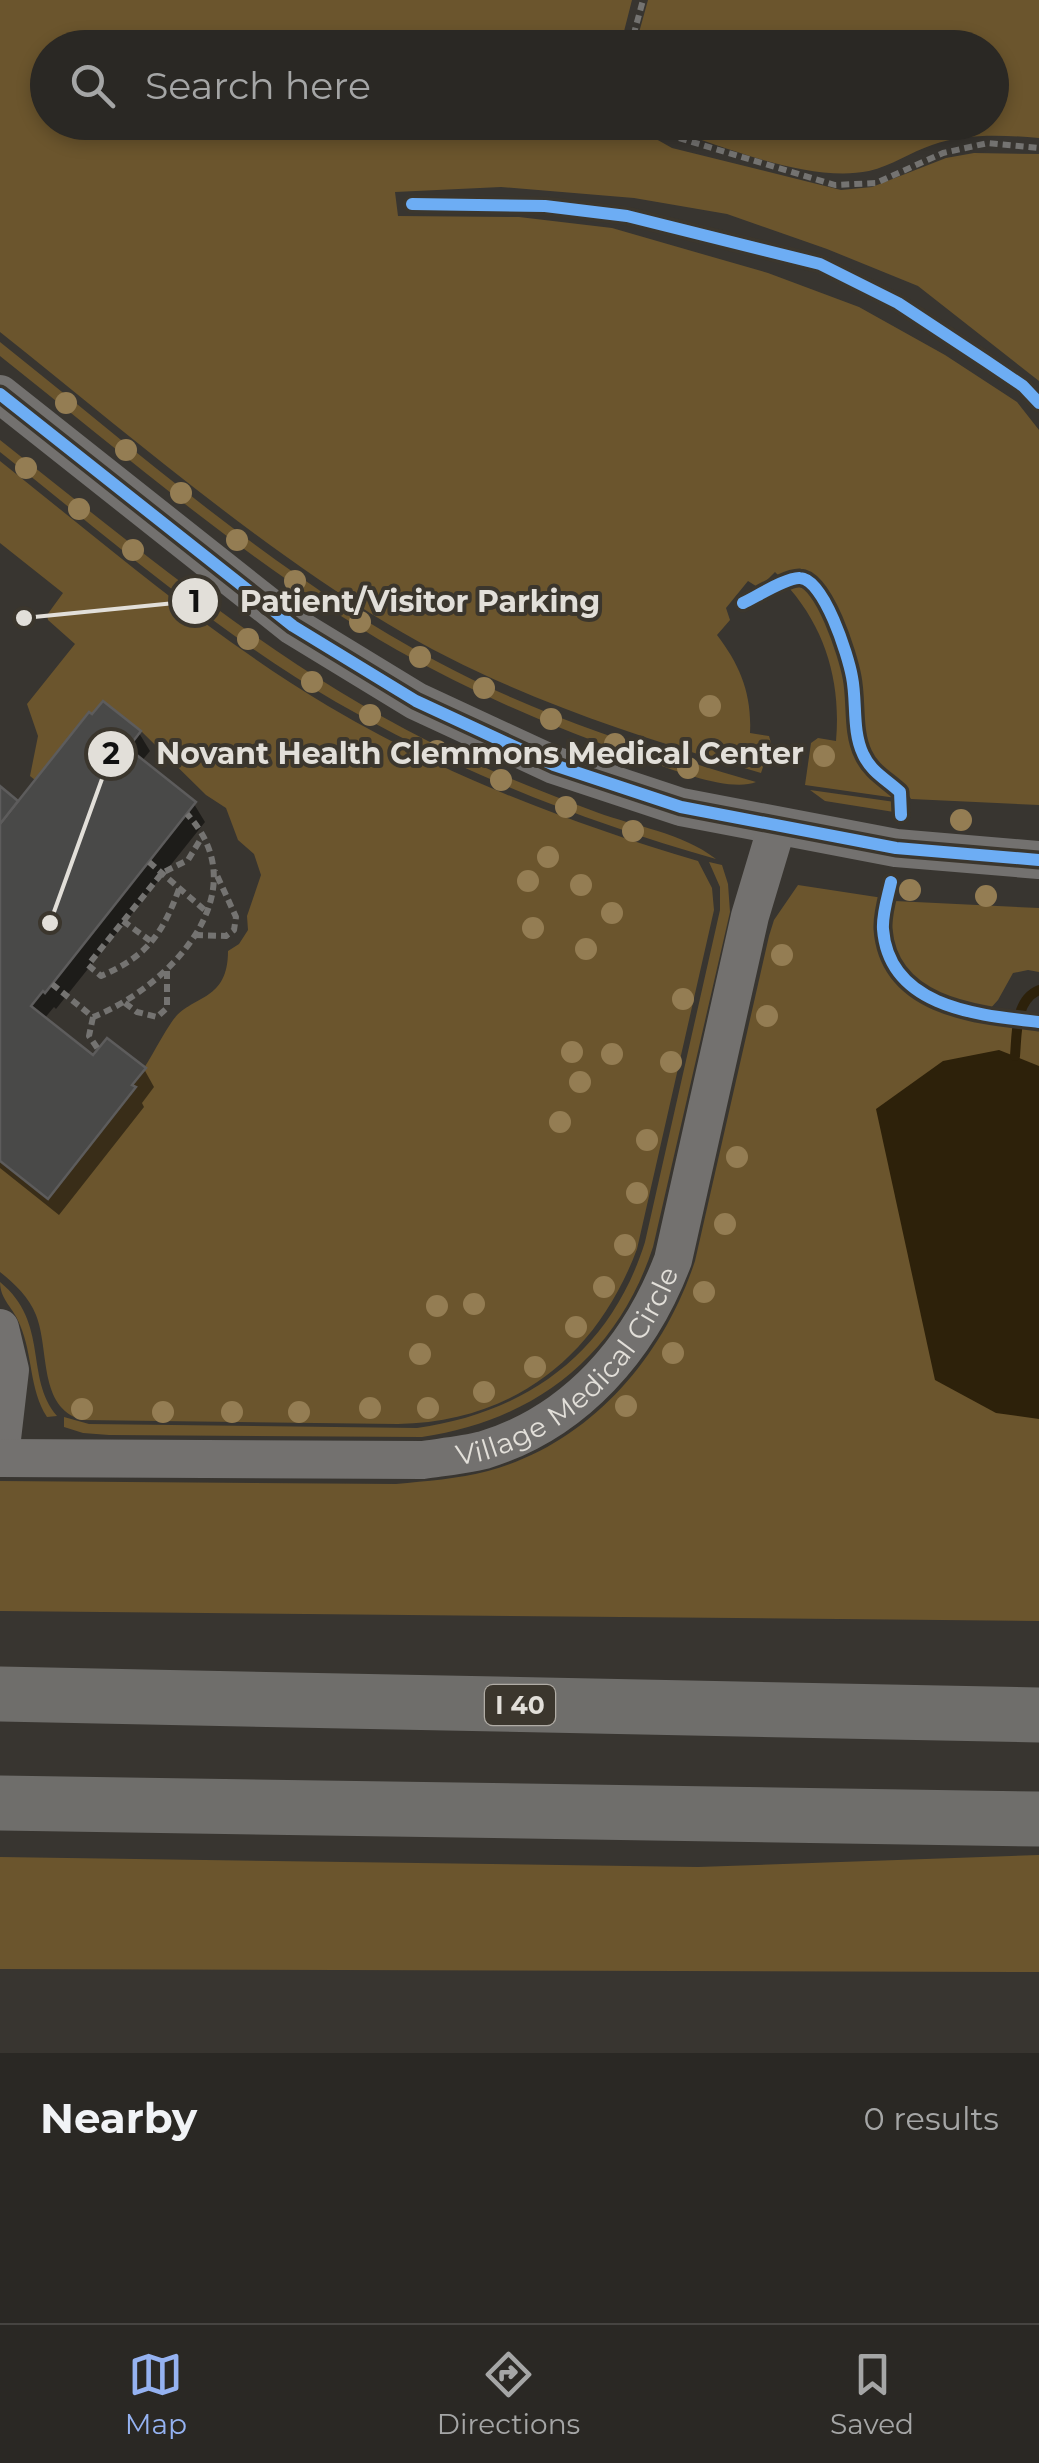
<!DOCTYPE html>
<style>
:root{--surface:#2a2824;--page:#32302c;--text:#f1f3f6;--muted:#a5a6a6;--line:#464441;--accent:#95b2f1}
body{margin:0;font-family:Montserrat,sans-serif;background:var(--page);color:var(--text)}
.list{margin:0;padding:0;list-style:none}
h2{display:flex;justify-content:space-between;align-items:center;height:130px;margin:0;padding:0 40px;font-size:42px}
h2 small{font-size:32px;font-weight:400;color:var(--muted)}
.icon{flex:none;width:55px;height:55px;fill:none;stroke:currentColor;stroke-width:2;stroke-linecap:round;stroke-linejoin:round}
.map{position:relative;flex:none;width:1039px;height:2053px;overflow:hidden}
.search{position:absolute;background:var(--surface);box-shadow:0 5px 15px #0003;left:30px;right:30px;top:30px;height:110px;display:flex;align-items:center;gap:25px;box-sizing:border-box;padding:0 35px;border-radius:55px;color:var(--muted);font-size:38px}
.sheet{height:270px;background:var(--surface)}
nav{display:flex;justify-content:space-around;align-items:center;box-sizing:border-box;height:140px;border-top:2px solid var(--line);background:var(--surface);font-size:28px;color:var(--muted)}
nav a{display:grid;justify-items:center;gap:5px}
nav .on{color:var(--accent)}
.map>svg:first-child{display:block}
</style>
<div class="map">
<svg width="1039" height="2053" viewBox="0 0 1039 2053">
<rect width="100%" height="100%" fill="#383530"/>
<!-- green -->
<g fill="#6b552d">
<path d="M 0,0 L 632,0 L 620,47 L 48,48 L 48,122 L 634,123 L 640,130 L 672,148 L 841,190 L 872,187 L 946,158 L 974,153 L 1039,154 L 1039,381 L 918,286 L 827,249 L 727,214 L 634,198 L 501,187 L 395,192 L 398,216 L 519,217 L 612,228 L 768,273 L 859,307 L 945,355 L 1017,402 L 1039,430 L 1039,805 L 911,799 C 899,776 868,769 863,741 C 860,726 863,709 862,693 C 859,649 839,606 811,572 L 789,571 L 779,576 L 775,572 L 759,588 L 748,581 L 726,608 L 730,620 L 717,635 C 740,665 752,694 750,733 L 769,736 L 771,743 L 761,773 C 632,735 504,694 388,624 C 250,540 127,433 0,332 Z"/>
<path d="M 648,0 L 1039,0 L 1039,138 C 1004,135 966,133 932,145 C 911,152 891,166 869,171 C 809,183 725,147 667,128 L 660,123 L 992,122 L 992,48 L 635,47 Z"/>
<path d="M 0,342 C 141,454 277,576 436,661 C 537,715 646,750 756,782 C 729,793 668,768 640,758 C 555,728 475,694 397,650 C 254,568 129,458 0,356 Z"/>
<path d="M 0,440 C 137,548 272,662 428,741 C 482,768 540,791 596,812 C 636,827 681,832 716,859 C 583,821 456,771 336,702 C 216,632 109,538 0,452 Z"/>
<path d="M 0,461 C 107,546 211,636 328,706 C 444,775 569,823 698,861 L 712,888 L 714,910 L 637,1249 C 597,1356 514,1422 398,1424 L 82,1420 C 38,1407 50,1351 36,1315 C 29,1297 15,1284 0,1272 L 0,1161 L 48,1198 L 135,1088 L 132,1085 C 148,1065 157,1044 171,1023 C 189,994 228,1004 228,951 L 239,944 L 248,930 L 247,916 L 261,875 L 254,854 L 238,840 L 226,808 L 206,795 L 141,731 L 103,702 L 92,714 L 88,712 L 35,780 L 30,776 L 38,736 L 27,704 L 75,644 L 48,620 L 47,615 L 63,593 L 0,543 Z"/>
<path d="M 797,585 L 815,594 C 829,623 846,658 849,690 C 851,713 848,737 859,759 C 869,777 887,782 896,798 L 805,785 L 811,743 L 818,738 L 836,741 C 841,685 827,632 790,589 Z"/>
<path d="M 810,790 L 895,802 L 894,812 L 825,801 Z"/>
<path d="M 709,862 L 722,865 L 728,884 L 730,912 L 653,1247 C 617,1357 535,1420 422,1437 L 109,1435 L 83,1433 L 64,1427 L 64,1417 L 89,1424 L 417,1428 C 529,1412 611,1351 645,1242 L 720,910 L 720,887 Z"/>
<path d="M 798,885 L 883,898 C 867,1007 954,1022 1039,1030 L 1039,1621 L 0,1611 L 0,1481 L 396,1484 C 426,1481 458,1479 488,1471 C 589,1444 663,1358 695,1261 L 769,936 L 774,920 Z"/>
<path d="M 895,901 L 1039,908 L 1039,972 L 1028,970 L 1013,973 L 998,1000 L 989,1010 C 929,1007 879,963 895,901 Z"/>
<path d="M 0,1282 C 50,1323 24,1377 57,1416 L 47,1417 C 29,1389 33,1355 20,1325 C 14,1308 0,1300 0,1282 Z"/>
<path d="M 1039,1855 L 1039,1972 L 0,1969 L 0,1857 L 698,1867 Z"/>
</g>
<!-- water -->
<path fill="#2d210a" d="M 999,1050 L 1039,1066 L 1039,1419 L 996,1413 L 935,1380 L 876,1109 L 943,1061 Z"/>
<!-- shadow -->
<path fill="#0007" d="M 139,733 L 150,751 L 141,762 L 194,804 L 205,822 L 56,1009 L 54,1007 L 44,1019 L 94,1058 L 144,1069 L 154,1087 L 142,1103 L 144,1107 L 59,1215 L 0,1168 L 0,790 L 18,805 Z"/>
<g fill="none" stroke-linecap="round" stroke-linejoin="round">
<!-- stream -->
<path stroke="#2d210a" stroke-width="10" d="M 1015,1056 C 1017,1033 1015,1000 1039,990"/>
</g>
<!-- building -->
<g fill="#494948" stroke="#5d5c5c" stroke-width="2.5">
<path d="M 103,701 L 141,731 L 128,748 L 196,802 L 45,993 L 43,991 L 31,1006 L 93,1055 L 107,1038 L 146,1068 L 132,1085 L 136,1087 L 48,1199 L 0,1161 L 0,824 L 89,712 L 92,714 Z"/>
<path d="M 0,786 L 18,801 L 0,824 Z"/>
</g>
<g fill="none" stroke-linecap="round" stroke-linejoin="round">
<!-- path -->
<g stroke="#747371" stroke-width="6" stroke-dasharray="8 5" stroke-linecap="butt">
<path d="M 630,48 L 643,0"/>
<path d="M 645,122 L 652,130 L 835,185 L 876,183 L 943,153 L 988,143 L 1039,148"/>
<path d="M 149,862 L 207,912"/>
<path d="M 179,889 C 162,935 147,956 101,976 L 88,965 L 162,873 L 188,860 L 202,837"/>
<path d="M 123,921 L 152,942"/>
<path d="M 195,935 L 226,936 L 234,930 L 236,917 L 215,871"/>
<path d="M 52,984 L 93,1017 C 169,987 260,893 187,814"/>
<path d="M 125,1003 L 137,1012 L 157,1017 L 167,1008 L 167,969"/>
<path d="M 93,1017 L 89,1036 L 98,1049"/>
</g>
<!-- minor -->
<g stroke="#73716f" stroke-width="38">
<path d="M 0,394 L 293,626 L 416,701 L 554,765 L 681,807 L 896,848 L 1039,860"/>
<path d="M 0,1328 L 10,1370 L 0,1456"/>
<path id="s1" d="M 0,1458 L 423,1460 C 443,1457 464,1455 484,1450 C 576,1422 640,1347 673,1260 L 750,916 L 777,826"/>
</g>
<!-- highway -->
<g stroke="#6f6e6b" stroke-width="55">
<path d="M 0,1694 L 1039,1715"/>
<path d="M 0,1803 L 1039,1819"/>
</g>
<!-- cycleway casing -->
<g stroke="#3b362d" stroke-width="19">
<g id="cycleway">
<path d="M 412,204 L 545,206 L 627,216 L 820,264 L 898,303 L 986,361 L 1023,386 L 1039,403"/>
<path d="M 0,394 L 293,626 L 416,701 L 554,765 L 681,807 L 896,848 L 1039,860"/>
<path d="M 743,603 C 756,597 787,577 800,578 C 824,579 848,655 852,677 C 857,702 852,731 863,754 C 871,772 886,779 900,792 L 901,815"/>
<path d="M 891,882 C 888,896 882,914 883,929 C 889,1008 979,1015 1039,1022"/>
</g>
</g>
<!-- cycleway -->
<use href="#cycleway" stroke="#6dadf4" stroke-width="12"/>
</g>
<!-- trees -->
<g fill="#947d53">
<circle cx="66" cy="403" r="11"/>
<circle cx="126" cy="450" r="11"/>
<circle cx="26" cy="468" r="11"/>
<circle cx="181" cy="493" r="11"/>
<circle cx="79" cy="509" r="11"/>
<circle cx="237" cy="540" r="11"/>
<circle cx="133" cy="550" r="11"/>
<circle cx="295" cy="581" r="11"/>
<circle cx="189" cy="595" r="11"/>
<circle cx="360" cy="622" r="11"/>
<circle cx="248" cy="639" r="11"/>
<circle cx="420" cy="657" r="11"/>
<circle cx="312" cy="682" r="11"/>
<circle cx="484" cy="688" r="11"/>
<circle cx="710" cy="706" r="11"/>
<circle cx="370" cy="715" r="11"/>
<circle cx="551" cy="719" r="11"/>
<circle cx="615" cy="744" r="11"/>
<circle cx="437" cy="751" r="11"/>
<circle cx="824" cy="756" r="11"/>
<circle cx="688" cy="768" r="11"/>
<circle cx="501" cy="780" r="11"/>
<circle cx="566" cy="807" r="11"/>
<circle cx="961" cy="820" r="11"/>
<circle cx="633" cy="831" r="11"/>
<circle cx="548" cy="857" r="11"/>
<circle cx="528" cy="881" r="11"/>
<circle cx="581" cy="885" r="11"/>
<circle cx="910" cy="890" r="11"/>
<circle cx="986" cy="896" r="11"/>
<circle cx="612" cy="913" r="11"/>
<circle cx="533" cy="928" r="11"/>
<circle cx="586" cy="949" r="11"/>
<circle cx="782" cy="955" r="11"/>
<circle cx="683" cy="999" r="11"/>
<circle cx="767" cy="1016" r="11"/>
<circle cx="572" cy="1052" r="11"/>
<circle cx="612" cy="1054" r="11"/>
<circle cx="671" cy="1062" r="11"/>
<circle cx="580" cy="1082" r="11"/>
<circle cx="560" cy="1122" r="11"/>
<circle cx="647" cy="1140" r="11"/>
<circle cx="737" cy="1157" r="11"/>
<circle cx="637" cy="1193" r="11"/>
<circle cx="725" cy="1224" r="11"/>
<circle cx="625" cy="1245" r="11"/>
<circle cx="604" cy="1287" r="11"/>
<circle cx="704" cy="1292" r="11"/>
<circle cx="474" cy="1304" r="11"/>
<circle cx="437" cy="1306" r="11"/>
<circle cx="576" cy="1327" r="11"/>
<circle cx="673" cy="1353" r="11"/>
<circle cx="420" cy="1354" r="11"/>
<circle cx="535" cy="1367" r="11"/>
<circle cx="484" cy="1392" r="11"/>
<circle cx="626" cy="1406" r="11"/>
<circle cx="370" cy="1408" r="11"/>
<circle cx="428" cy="1408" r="11"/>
<circle cx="82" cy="1409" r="11"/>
<circle cx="163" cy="1412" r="11"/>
<circle cx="232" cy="1412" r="11"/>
<circle cx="299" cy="1412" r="11"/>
</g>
<g text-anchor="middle" stroke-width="8" stroke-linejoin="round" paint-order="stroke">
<!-- shield labels -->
<rect fill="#3b362d" stroke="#b0aca5" stroke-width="2.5" x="485" y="1685" width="70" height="40" rx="8"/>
<g font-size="25" font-weight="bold" fill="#e2dfd9">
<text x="520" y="1714">I 40</text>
</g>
<!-- street labels -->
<g font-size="28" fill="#e2dfd9" stroke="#3b362d">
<text dy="10" stroke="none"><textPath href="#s1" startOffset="605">Village Medical Circle</textPath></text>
</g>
</g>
<!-- callouts -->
<path fill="none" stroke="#e2dfd9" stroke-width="4" d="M24 618L195 601M50 923L111 754"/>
<g fill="#e2dfd9" stroke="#3b362d" stroke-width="4">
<circle cx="24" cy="618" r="10"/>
<circle cx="50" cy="923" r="10"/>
<circle cx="195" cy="601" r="25"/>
<circle cx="111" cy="754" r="25"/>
</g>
<g font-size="30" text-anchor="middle" font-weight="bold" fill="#111">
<text x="195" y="612">1</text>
<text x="111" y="764">2</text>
</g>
<g font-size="30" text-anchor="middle" font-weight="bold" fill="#e2dfd9" stroke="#3b362d" stroke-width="8" stroke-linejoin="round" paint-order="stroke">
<text x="420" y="612">Patient/Visitor Parking</text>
<text x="480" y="764">Novant Health Clemmons Medical Center</text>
</g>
</svg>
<div class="search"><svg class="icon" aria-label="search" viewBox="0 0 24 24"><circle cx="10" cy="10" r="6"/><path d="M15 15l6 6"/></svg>Search here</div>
</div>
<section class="sheet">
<h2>Nearby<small>0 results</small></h2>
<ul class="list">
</ul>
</section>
<nav>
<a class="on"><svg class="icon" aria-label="map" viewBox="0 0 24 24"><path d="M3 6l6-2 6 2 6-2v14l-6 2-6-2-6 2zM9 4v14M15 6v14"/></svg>Map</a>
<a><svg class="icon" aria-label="directions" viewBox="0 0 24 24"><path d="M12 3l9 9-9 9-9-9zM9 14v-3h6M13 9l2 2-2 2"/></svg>Directions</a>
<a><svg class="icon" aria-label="saved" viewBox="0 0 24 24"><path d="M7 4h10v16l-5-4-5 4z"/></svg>Saved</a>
</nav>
